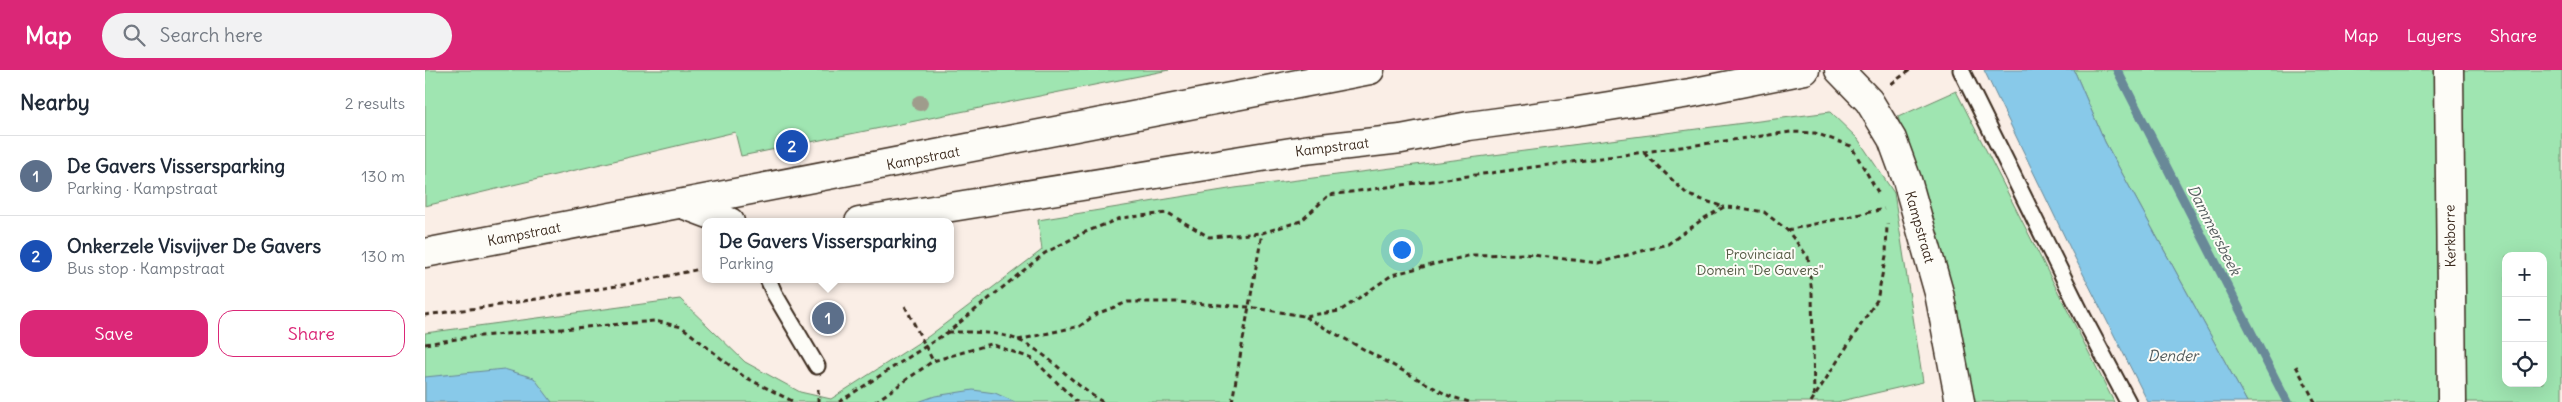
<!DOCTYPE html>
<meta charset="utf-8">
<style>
:root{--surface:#fff;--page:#f2f2f3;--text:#1f2937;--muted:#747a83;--line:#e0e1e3;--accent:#db2777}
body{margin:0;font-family:Delius,sans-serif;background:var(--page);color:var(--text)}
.controls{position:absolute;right:15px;bottom:15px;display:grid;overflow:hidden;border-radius:10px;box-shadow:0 5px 20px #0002}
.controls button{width:45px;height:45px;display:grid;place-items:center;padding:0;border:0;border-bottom:1px solid var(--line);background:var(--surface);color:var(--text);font:25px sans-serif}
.you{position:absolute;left:976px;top:179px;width:18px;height:18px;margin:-12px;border:4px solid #fff;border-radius:50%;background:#1a73e8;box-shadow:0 0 0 8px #1a73e833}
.badge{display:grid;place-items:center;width:32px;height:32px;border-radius:50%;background:var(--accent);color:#fff;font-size:16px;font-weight:700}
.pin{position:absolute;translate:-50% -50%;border:2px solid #fff;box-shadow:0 1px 5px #0006}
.popup{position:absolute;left:277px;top:148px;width:252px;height:65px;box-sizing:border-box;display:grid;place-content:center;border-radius:10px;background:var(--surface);filter:drop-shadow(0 1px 4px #0005);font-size:16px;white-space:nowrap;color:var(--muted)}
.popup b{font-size:19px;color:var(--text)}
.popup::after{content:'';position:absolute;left:50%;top:100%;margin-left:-10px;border:10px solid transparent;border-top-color:var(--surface)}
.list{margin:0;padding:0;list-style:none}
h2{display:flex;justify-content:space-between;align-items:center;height:65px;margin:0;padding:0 20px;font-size:21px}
h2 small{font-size:16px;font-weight:400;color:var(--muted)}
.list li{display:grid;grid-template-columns:32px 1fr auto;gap:15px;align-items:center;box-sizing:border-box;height:80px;padding:0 20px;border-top:1px solid var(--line)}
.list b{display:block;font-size:19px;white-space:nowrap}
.list p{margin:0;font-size:16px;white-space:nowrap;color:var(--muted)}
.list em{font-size:16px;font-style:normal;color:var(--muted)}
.actions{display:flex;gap:10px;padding:15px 20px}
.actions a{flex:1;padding:11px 0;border:1px solid var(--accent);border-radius:15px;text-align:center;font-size:18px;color:var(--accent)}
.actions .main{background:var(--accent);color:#fff}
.icon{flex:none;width:28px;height:28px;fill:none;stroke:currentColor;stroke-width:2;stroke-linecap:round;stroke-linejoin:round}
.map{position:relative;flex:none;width:2137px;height:332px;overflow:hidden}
header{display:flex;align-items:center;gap:30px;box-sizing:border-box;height:70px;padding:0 25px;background:var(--accent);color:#fff}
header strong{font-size:24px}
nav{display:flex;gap:28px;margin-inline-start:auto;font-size:18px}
.search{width:350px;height:45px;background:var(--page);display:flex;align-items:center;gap:12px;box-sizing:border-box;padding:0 18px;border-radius:28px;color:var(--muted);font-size:19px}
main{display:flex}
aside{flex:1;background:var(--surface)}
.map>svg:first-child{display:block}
</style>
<header>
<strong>Map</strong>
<div class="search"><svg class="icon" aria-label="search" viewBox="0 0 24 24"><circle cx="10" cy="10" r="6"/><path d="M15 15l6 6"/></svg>Search here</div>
<nav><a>Map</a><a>Layers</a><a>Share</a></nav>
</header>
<main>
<aside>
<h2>Nearby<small>2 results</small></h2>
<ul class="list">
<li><span class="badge" style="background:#5c6f8a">1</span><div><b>De Gavers Vissersparking</b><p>Parking · Kampstraat</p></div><em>130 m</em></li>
<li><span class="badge" style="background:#1a4fb4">2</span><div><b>Onkerzele Visvijver De Gavers</b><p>Bus stop · Kampstraat</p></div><em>130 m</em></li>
</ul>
<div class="actions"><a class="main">Save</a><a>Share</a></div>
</aside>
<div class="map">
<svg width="2137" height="332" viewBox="0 0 2137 332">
<rect width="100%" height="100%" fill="#faeee6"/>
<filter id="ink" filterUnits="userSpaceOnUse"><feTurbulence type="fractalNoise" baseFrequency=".02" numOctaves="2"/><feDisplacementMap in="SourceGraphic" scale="10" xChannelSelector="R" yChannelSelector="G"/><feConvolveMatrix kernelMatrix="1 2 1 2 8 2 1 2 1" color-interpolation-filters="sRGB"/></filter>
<g filter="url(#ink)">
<!-- green -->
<g fill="#9fe5b1" stroke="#6d8868" fill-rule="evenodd">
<path d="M 0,0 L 744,0 L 316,86 L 310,62 L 0,136 Z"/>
<path d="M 1649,0 L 2014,0 L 2011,200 L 2014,332 L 1822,332 L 1680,72 Z"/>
<path d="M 2035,0 L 2137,0 L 2137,332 L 2036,332 ZM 2081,186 L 2118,186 L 2118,313 L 2081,313 Z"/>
<path d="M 1531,21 L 1689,332 L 1543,332 L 1508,157 L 1473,47 Z"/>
<path d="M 1405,42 L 1433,69 L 1469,123 L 1498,312 L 1412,332 L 0,332 L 0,263 L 255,229 L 320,292 L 375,322 L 406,329 L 504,266 L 617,180 L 613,150 L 810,118 Z"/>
</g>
<!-- water -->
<g fill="#88c9e9" stroke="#698998">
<path d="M 1559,0 L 1649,0 L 1680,72 L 1822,332 L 1723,332 L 1647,182 Z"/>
<path d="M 79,299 L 109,308 L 127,332 L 0,332 L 0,307 Z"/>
<path d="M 548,320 L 570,323 L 590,332 L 493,332 L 510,326 Z"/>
</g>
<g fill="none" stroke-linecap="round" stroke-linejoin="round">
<!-- stream -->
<path stroke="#698998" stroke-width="9" d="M 1692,0 L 1862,332"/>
<!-- lane casing -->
<g stroke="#3b2a1e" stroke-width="19">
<g id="lane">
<path d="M 1536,0 L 1659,249 L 1703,332"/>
<path d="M 343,209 L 349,223 L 392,296"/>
</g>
</g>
<!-- street casing -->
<g stroke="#3b2a1e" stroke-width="31">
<g id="street">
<path d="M 1414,0 L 1444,31 L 1467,69 L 1482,110 L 1514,223 L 1535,332"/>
<path d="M 2024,0 L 2027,332"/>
<path d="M 257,134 L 305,152"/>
<path d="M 434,152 L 879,80 L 976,69 L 1044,56 L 1141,43 L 1265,23 L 1380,0"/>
</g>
</g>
<!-- secondary casing -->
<g stroke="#3b2a1e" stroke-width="31">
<path id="secondary" d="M 0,183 L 945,0"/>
</g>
<!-- path -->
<g stroke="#3b2a1e" stroke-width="3" stroke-dasharray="5 4" stroke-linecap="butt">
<path d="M 1466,14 L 1485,0"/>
<path d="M 1219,83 L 1263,125 L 1299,137"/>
<path d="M 1362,160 L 1459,139"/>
<path d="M 480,236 L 508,291"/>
<path d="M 0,245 L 68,236 L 204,214 L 280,198"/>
<path d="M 880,247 L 1024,326 L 1044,332"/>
<path d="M 523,262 C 546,262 571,261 593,270 C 625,283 647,315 678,332"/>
<path d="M 593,270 L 655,256 L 671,244 L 703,232 L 752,232 L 824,237 L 879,246 L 915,241 L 967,205 L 989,199 L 1047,185 L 1099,184 L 1173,193 L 1243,174 L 1278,149 L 1299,137 L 1316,138 L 1339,142 L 1362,160 L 1383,187 L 1387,224 L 1389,326"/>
<path d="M 0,274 L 45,267 L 230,251 L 257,257 L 318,306 L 369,332"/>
<path d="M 1871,296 L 1890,332"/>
<path d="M 393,319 L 393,332"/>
<path d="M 414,332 L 523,262 L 620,183 L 658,163 L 696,148 L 743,143 L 784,167 L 837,163 L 876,151 L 904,125 L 1366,62 L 1390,63 L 1426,76 L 1454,124"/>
<path d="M 450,332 L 508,291 L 566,274 L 608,289 L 652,332"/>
<path d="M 807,332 L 837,163"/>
<path d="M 1386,332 L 1452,230 L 1461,186 L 1462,153"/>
</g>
<!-- lane -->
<use href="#lane" stroke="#fdfcf7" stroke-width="15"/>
<!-- street -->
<use href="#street" stroke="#fdfcf7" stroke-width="28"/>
<!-- secondary -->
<use href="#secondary" stroke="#fdfcf7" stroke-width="28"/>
</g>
<!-- trees -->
<circle fill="#9f9c8c" cx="495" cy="33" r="8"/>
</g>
<g text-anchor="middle" stroke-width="4" stroke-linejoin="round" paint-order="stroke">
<!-- street labels -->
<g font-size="14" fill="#3b2a1e" stroke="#fdfcf7">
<text transform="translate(907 77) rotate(-7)" y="5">Kampstraat</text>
<text transform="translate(498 88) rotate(-11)" y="5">Kampstraat</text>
<text transform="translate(1495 157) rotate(74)" y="5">Kampstraat</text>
<text transform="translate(99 164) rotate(-11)" y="5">Kampstraat</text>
<text transform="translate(2025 166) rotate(-91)" y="5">Kerkborre</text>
</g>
<!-- park labels -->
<g font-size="14" fill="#545943" stroke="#fdfcf7">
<text x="1335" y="189">Provinciaal<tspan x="1335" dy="16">Domein "De Gavers"</tspan></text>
</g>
<!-- water labels -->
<g font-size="15" font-style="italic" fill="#525a5b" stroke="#fdfcf7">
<text transform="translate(1789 160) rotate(63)" y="5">Dammersbeek</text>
<text x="1748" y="291">Dender</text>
</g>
</g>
</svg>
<div class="controls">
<button>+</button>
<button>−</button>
<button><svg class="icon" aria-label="locate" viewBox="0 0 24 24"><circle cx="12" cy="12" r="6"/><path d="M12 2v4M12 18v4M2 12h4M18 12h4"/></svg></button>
</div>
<div class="you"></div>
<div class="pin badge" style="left:403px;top:248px;background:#5c6f8a">1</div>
<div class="popup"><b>De Gavers Vissersparking</b>Parking</div>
<div class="pin badge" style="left:367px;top:76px;background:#1a4fb4">2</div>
</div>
</main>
